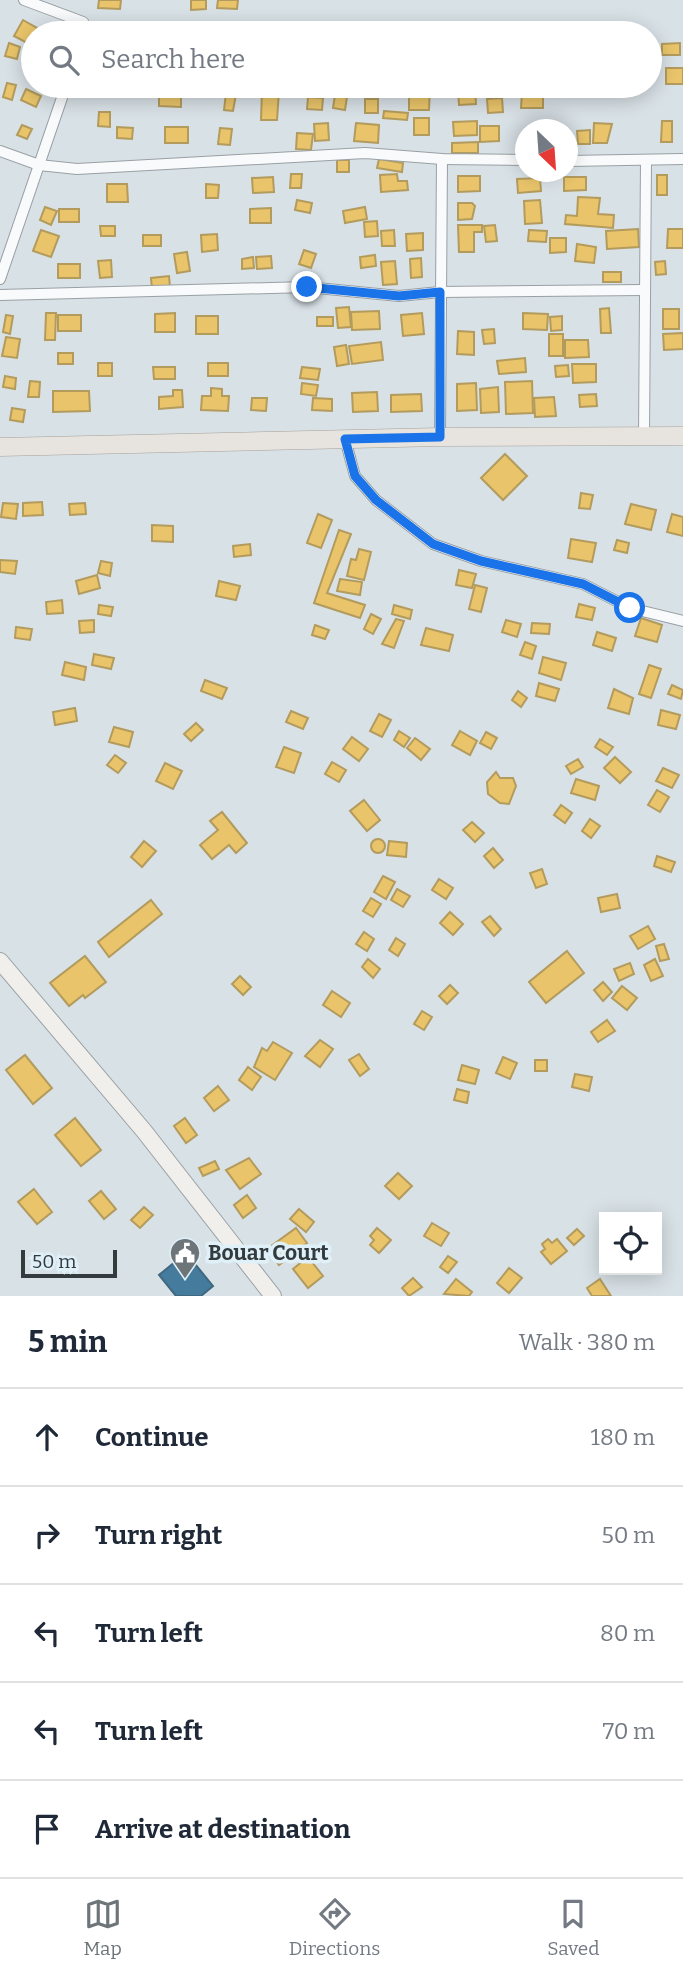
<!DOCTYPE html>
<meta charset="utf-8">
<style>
:root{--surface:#fff;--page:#f2f2f3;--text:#1f2937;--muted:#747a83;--line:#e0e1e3;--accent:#6d7579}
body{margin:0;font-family:Bitter,serif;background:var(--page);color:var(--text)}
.controls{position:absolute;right:21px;bottom:21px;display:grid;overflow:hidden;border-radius:0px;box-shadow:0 4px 18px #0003}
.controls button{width:63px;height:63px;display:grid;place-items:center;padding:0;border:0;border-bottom:2px solid var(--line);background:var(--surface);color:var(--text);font:35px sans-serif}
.compass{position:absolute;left:515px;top:119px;width:63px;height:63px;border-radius:50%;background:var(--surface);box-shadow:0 4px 18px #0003;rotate:155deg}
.scale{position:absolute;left:21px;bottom:18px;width:96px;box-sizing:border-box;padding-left:7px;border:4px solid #343b3e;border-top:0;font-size:19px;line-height:24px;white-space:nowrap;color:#343b3e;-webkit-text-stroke:5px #dff0f9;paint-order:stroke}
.stop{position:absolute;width:21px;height:21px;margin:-16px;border:5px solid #1a73e8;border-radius:50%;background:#fff}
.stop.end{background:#1a73e8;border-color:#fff;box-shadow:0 2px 7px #0008}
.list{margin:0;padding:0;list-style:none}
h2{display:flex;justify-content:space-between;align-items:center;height:91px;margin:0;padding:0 28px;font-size:30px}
h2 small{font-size:23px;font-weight:400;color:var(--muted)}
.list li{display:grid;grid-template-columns:46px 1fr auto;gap:21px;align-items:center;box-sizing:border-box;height:98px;padding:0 28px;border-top:2px solid var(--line)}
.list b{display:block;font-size:26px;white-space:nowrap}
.list em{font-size:23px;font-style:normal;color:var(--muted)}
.icon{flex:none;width:38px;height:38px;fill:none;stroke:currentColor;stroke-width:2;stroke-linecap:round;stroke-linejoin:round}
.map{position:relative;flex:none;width:683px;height:1296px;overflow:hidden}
.search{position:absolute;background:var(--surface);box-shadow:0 4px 18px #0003;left:21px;right:21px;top:21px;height:77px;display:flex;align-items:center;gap:18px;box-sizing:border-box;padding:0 24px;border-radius:38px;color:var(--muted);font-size:26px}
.sheet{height:581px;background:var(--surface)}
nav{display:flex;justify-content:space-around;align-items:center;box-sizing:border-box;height:98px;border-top:2px solid var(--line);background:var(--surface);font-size:19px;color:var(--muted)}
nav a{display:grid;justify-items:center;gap:4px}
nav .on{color:var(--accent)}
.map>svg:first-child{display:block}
</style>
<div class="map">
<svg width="683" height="1296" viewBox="0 0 683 1296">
<rect width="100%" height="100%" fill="#d8e1e6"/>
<!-- homes -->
<g fill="#e9c46a" stroke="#b39b5d" stroke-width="2">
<path d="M 99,0 L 121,0 L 120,9 L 98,8 Z"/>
<path d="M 191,0 L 206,0 L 206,9 L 191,10 Z"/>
<path d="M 218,0 L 238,0 L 237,9 L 217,8 Z"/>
<path d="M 23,20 L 37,28 L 29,44 L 14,36 Z"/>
<path d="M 9,43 L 20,47 L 17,59 L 5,56 Z"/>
<path d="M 680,43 L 680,55 L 662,55 L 662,44 Z"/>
<rect x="666" y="68" width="17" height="16"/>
<path d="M 7,83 L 16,85 L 12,100 L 3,97 Z"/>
<path d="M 409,86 L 430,86 L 429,110 L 409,110 Z"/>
<path d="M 475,88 L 476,104 L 459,105 L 458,90 Z"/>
<path d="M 26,89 L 41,96 L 36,107 L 21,100 Z"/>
<path d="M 262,90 L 279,91 L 277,120 L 261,120 Z"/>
<path d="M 522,92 L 543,92 L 543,108 L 521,108 Z"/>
<path d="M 226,93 L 236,94 L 233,111 L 224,110 Z"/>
<path d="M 159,94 L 181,95 L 181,107 L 159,106 Z"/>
<path d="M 335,95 L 347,97 L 345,110 L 333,108 Z"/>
<path d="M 308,97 L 323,98 L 322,110 L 307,109 Z"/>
<path d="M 502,98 L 503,112 L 488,113 L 487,99 Z"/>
<rect x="365" y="99" width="13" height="14"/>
<path d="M 384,111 L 408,113 L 407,120 L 383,118 Z"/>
<path d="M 99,112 L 110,112 L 110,127 L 98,126 Z"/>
<rect x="414" y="118" width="15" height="17"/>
<path d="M 477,121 L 477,135 L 454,136 L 453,122 Z"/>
<path d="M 662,121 L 672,121 L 672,142 L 661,142 Z"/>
<path d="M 328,123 L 329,140 L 315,141 L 314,124 Z"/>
<path d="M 356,123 L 379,125 L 378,143 L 354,141 Z"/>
<path d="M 594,123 L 612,124 L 607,143 L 593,143 Z"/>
<path d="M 22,125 L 32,129 L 27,139 L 17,135 Z"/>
<path d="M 480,126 L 499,126 L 499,141 L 480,142 Z"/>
<path d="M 117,127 L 133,128 L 132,139 L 117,138 Z"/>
<rect x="165" y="127" width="23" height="16"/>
<path d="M 220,128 L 232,129 L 230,145 L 218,144 Z"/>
<path d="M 590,130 L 590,144 L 578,144 L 577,131 Z"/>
<path d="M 297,133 L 313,134 L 311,150 L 296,149 Z"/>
<path d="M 478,142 L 478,153 L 452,153 L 452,143 Z"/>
<path d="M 379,159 L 403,163 L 402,172 L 377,168 Z"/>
<rect x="337" y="160" width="12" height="12"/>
<path d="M 291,174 L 302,174 L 301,188 L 290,188 Z"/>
<path d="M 397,174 L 398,181 L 407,181 L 408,190 L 381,192 L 380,175 Z"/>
<rect x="657" y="175" width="10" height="20"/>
<path d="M 458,176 L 480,176 L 480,191 L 458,192 Z"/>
<path d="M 273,177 L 274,192 L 253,193 L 252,178 Z"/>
<path d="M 564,177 L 586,177 L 586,190 L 564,191 Z"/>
<path d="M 540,178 L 541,191 L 518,193 L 517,179 Z"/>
<path d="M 107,184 L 127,184 L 128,202 L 107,202 Z"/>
<path d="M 206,184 L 219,185 L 218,198 L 206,198 Z"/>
<path d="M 578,197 L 600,198 L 598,214 L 614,215 L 613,228 L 565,224 L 566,215 L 577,216 Z"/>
<path d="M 297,200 L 312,203 L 310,213 L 295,210 Z"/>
<path d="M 540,200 L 542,223 L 525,224 L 524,201 Z"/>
<path d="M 458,203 L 472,203 L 475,206 L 472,219 L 458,220 Z"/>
<path d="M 45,207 L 57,211 L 51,225 L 40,220 Z"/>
<path d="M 365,207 L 367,219 L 345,223 L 343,211 Z"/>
<path d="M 271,208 L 271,223 L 250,223 L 250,209 Z"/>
<rect x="59" y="209" width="20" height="13"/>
<path d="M 377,221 L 378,236 L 365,237 L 364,222 Z"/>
<path d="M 458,225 L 482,225 L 482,232 L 474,232 L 474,252 L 459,252 Z"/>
<path d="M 495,225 L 497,241 L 486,242 L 484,226 Z"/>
<path d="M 100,226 L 115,226 L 115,236 L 101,236 Z"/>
<path d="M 638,229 L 639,247 L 607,249 L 606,231 Z"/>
<path d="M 668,229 L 683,229 L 683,248 L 667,248 Z"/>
<path d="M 41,230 L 59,236 L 51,257 L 33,251 Z"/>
<path d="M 394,230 L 395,246 L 382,246 L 381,231 Z"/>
<path d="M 529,230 L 547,231 L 546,242 L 528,241 Z"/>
<path d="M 423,233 L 423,250 L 407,251 L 406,234 Z"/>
<path d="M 217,234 L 218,250 L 202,252 L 201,235 Z"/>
<rect x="143" y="235" width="18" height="11"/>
<path d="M 550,238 L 566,238 L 566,252 L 550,253 Z"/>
<path d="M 577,244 L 596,247 L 594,263 L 575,261 Z"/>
<path d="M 304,250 L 316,254 L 311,268 L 299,264 Z"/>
<path d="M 187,252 L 190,271 L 177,273 L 174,254 Z"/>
<path d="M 375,255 L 376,266 L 361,268 L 360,257 Z"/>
<path d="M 271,256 L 272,268 L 257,269 L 256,257 Z"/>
<path d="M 253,257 L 254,268 L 242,269 L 242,259 Z"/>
<path d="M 421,258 L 422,277 L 411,278 L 410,259 Z"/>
<path d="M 111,260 L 112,277 L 100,278 L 98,261 Z"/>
<path d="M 395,261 L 397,284 L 383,285 L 381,262 Z"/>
<path d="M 665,261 L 666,274 L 656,275 L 655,262 Z"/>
<rect x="58" y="264" width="22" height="14"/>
<rect x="603" y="272" width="18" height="10"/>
<path d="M 169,276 L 170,287 L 152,289 L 151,278 Z"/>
<path d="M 349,307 L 351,327 L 338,328 L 336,308 Z"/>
<path d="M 609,308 L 611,333 L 601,333 L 600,309 Z"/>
<rect x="663" y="309" width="16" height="20"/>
<path d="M 379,311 L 380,329 L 352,330 L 351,312 Z"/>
<path d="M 46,313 L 56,313 L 55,340 L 45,340 Z"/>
<path d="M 175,313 L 175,332 L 155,332 L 155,314 Z"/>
<path d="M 422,313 L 424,334 L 403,336 L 401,315 Z"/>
<path d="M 523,313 L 548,314 L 547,330 L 523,329 Z"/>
<path d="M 6,315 L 13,316 L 10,334 L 3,332 Z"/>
<rect x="58" y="315" width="23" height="16"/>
<rect x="196" y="316" width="22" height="18"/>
<path d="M 562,316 L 562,330 L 551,331 L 550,317 Z"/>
<rect x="317" y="317" width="16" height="9"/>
<path d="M 494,329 L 495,343 L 484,344 L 482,330 Z"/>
<path d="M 458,331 L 474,332 L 474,355 L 457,354 Z"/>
<path d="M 683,333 L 683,349 L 664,350 L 663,334 Z"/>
<rect x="549" y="334" width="14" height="22"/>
<path d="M 6,337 L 20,339 L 17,358 L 2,356 Z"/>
<path d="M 565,340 L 588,340 L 589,357 L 565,358 Z"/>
<path d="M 381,342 L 383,360 L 352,364 L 349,346 Z"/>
<path d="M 346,345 L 349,364 L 337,366 L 334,347 Z"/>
<rect x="58" y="353" width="15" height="11"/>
<path d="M 525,358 L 526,372 L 499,374 L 497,361 Z"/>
<rect x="98" y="363" width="14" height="13"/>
<rect x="208" y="363" width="20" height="13"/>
<path d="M 572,364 L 596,364 L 596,382 L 573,383 Z"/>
<path d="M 568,365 L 569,376 L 556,377 L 555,366 Z"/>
<path d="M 153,367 L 175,367 L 175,379 L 154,379 Z"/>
<path d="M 302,367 L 320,369 L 318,380 L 300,378 Z"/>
<path d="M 5,376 L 16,378 L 15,389 L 3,387 Z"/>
<path d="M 30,381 L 40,382 L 39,397 L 28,397 Z"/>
<path d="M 532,381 L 533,413 L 506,414 L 505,382 Z"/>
<path d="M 302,383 L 318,385 L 316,396 L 301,394 Z"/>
<path d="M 476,383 L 477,410 L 457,411 L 457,384 Z"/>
<path d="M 498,387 L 499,412 L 481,413 L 480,389 Z"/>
<path d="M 211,388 L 222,389 L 222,396 L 229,396 L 228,411 L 201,410 L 202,396 L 211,396 Z"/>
<path d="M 173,390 L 182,390 L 183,407 L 159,409 L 159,397 L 173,396 Z"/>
<path d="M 53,391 L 89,391 L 90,411 L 53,412 Z"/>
<path d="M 377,392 L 378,411 L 353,412 L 352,393 Z"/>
<path d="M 421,394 L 422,411 L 391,412 L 391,395 Z"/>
<path d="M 596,394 L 597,406 L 580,407 L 579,395 Z"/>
<path d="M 554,397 L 556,416 L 535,417 L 534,398 Z"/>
<path d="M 252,398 L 267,398 L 266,411 L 251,410 Z"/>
<path d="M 313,398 L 332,399 L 332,411 L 312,410 Z"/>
<path d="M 12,408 L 25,410 L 23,422 L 10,420 Z"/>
<path d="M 505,454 L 527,476 L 503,500 L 481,478 Z"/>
<path d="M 581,493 L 593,495 L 590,509 L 579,508 Z"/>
<path d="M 42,502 L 43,515 L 23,516 L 23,503 Z"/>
<path d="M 3,503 L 18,504 L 16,519 L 1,517 Z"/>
<path d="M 85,503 L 86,514 L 70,515 L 69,504 Z"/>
<path d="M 631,504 L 656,510 L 651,530 L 625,524 Z"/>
<path d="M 318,514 L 332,520 L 321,548 L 307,543 Z"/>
<path d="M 672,514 L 683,517 L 683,536 L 667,532 Z"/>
<path d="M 152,525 L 173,526 L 173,542 L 152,541 Z"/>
<path d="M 339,530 L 351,534 L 327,593 L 365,605 L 360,618 L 314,603 Z"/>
<path d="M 571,539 L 596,543 L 592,562 L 568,558 Z"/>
<path d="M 617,540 L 629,543 L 627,553 L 614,550 Z"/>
<path d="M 250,544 L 251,555 L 234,557 L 233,546 Z"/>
<path d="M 359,549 L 371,552 L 364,580 L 347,576 L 351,559 L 356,560 Z"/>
<path d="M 0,560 L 17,561 L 15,574 L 0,572 Z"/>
<path d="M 101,561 L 112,563 L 110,576 L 98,573 Z"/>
<path d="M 459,570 L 476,574 L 472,588 L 456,585 Z"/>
<path d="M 97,575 L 100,588 L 79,594 L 76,581 Z"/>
<path d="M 340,579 L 362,582 L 360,595 L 337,591 Z"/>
<path d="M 219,581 L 240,586 L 236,600 L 216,596 Z"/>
<path d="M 475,585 L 487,588 L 481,612 L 469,609 Z"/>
<path d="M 62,600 L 63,613 L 47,614 L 46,602 Z"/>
<path d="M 579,604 L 595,608 L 592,620 L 576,617 Z"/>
<path d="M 99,605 L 113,607 L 111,616 L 98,614 Z"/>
<path d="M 394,605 L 412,610 L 410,619 L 392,614 Z"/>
<path d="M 371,614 L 381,619 L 373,634 L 364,629 Z"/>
<path d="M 641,618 L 662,625 L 657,642 L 635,636 Z"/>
<path d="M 396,619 L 404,621 L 394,648 L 382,644 Z"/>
<path d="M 94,620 L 94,632 L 80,633 L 79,621 Z"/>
<path d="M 506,620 L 521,624 L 517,637 L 502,632 Z"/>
<path d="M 532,623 L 550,624 L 549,634 L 531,633 Z"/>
<path d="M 315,625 L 329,630 L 325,639 L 312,635 Z"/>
<path d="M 16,627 L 32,629 L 30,640 L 15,638 Z"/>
<path d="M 426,628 L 453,635 L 449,651 L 421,645 Z"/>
<path d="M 597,632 L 616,638 L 612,651 L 593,645 Z"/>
<path d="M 525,642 L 536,646 L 532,659 L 520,655 Z"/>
<path d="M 94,654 L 114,658 L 111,669 L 92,665 Z"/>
<path d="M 543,657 L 566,663 L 561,680 L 539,673 Z"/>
<path d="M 65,662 L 86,667 L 84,680 L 62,675 Z"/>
<path d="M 649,665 L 661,669 L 651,698 L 639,694 Z"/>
<path d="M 205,680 L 227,688 L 222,699 L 201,691 Z"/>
<path d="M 539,683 L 559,689 L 555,701 L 536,696 Z"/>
<path d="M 672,685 L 683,690 L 681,699 L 668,694 Z"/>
<path d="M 614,689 L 633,698 L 629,714 L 608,708 Z"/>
<path d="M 518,691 L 527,698 L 521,707 L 512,700 Z"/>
<path d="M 75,708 L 77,721 L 55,725 L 53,712 Z"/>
<path d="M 661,710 L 680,715 L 676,729 L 658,725 Z"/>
<path d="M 291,711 L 308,718 L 303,729 L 286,722 Z"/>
<path d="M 379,714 L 391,720 L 382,737 L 370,731 Z"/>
<path d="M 196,723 L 203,730 L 191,741 L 184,734 Z"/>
<path d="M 114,727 L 133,732 L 129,747 L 109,742 Z"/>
<path d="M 399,731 L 410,738 L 404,747 L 394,740 Z"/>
<path d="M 460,731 L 477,741 L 470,755 L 452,745 Z"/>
<path d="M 486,732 L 497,738 L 491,749 L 480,743 Z"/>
<path d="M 352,737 L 368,749 L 359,761 L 343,749 Z"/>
<path d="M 415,738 L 430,749 L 421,760 L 407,748 Z"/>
<path d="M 600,739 L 613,747 L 607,755 L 595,747 Z"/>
<path d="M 284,747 L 301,753 L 294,773 L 276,767 Z"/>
<path d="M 115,755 L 126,763 L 118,773 L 107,765 Z"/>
<path d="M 615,757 L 631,772 L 620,783 L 604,768 Z"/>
<path d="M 578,759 L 583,767 L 571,774 L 566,766 Z"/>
<path d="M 332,762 L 346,770 L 339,782 L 325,774 Z"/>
<path d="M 165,763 L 182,771 L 173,789 L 156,781 Z"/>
<path d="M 663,768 L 679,775 L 672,788 L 656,781 Z"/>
<path d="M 496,772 L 500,778 L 513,778 L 516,786 L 509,804 L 500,803 L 488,794 L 487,782 Z"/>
<path d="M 576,779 L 599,786 L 595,800 L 571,793 Z"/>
<path d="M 657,790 L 669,797 L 660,812 L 648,805 Z"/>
<path d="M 364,800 L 380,820 L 367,831 L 350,811 Z"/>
<path d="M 561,805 L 572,813 L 565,823 L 554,815 Z"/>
<path d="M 222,812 L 247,843 L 236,853 L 229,845 L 212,859 L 200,845 L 218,830 L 210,821 Z"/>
<path d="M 590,819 L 600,826 L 591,838 L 582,831 Z"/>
<path d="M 472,822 L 484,833 L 475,842 L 463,830 Z"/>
<circle cx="378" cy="846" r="7"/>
<path d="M 144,841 L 156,851 L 142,867 L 131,857 Z"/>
<path d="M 389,841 L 407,843 L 406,857 L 387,855 Z"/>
<path d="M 493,848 L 503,860 L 494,868 L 484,856 Z"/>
<path d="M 657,856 L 675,862 L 671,872 L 654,866 Z"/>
<path d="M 542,869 L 547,884 L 536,888 L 530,873 Z"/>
<path d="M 383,876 L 395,882 L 386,899 L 374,892 Z"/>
<path d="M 439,879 L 453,888 L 446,899 L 432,890 Z"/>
<path d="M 397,889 L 410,896 L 403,907 L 391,900 Z"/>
<path d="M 617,894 L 620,908 L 601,912 L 598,898 Z"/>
<path d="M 371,898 L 381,904 L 373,917 L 363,911 Z"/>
<path d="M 151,900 L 162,914 L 109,957 L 98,942 Z"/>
<path d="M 450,912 L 463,924 L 453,935 L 440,923 Z"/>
<path d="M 490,916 L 501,929 L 494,936 L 482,922 Z"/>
<path d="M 648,926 L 655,939 L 638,949 L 630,936 Z"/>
<path d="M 364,932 L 374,939 L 367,951 L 356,944 Z"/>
<path d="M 396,938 L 405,944 L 398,956 L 389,950 Z"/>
<path d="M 664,944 L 669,959 L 660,961 L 656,946 Z"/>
<path d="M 567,951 L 584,973 L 546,1003 L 529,982 Z"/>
<path d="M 85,956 L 106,982 L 85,998 L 83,995 L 69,1006 L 50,983 Z"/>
<path d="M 368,959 L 380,969 L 373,978 L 362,967 Z"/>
<path d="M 655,959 L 663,976 L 651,981 L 644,965 Z"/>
<path d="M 630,963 L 634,974 L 619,981 L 614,969 Z"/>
<path d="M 240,976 L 251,987 L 243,995 L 232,984 Z"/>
<path d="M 603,982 L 612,992 L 603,1001 L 594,990 Z"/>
<path d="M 450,985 L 458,993 L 447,1004 L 439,996 Z"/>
<path d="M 622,986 L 637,998 L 627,1010 L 612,998 Z"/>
<path d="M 332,991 L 350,1003 L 341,1017 L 323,1005 Z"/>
<path d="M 422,1011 L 432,1017 L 424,1030 L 414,1024 Z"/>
<path d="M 607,1020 L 615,1031 L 598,1042 L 591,1032 Z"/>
<path d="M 320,1040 L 333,1049 L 320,1067 L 305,1056 Z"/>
<path d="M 273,1042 L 292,1053 L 275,1080 L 254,1067 L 262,1048 L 267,1051 Z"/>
<path d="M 359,1054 L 369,1069 L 360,1076 L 349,1060 Z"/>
<path d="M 25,1055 L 52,1088 L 33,1104 L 6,1070 Z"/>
<path d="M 503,1057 L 517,1063 L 510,1079 L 496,1073 Z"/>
<rect x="535" y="1060" width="12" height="11"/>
<path d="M 462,1065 L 479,1070 L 475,1084 L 458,1080 Z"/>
<path d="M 248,1067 L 261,1077 L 252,1090 L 239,1080 Z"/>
<path d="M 575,1074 L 592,1077 L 589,1091 L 572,1087 Z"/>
<path d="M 218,1086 L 229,1100 L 214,1111 L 204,1098 Z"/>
<path d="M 457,1089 L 469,1092 L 467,1103 L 454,1100 Z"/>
<path d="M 75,1118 L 101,1150 L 81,1166 L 55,1135 Z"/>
<path d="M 185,1118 L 197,1135 L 186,1143 L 174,1126 Z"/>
<path d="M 249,1158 L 261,1174 L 240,1189 L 226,1170 Z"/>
<path d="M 215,1161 L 219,1169 L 203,1176 L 199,1168 Z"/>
<path d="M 398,1173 L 412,1186 L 399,1199 L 385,1186 Z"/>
<path d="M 34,1189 L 52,1212 L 37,1224 L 18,1202 Z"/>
<path d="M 101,1191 L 116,1209 L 104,1219 L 89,1201 Z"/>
<path d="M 247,1195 L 256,1208 L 243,1218 L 234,1205 Z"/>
<path d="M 144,1207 L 153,1215 L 140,1228 L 131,1220 Z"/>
<path d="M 299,1209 L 314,1222 L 306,1232 L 290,1219 Z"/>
<path d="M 432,1223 L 449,1233 L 441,1246 L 424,1236 Z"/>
<path d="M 296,1228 L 307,1243 L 279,1265 L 267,1249 Z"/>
<path d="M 377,1228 L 391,1240 L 379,1253 L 370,1245 L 374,1240 L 370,1236 Z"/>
<path d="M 577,1229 L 584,1236 L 574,1245 L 567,1238 Z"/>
<path d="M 548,1239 L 552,1243 L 557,1239 L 567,1251 L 551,1264 L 541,1252 L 545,1249 L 542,1244 Z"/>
<path d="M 448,1256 L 457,1262 L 448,1273 L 440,1267 Z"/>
<path d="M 308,1257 L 323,1276 L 308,1288 L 293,1269 Z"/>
<path d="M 509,1268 L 522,1278 L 509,1293 L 497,1283 Z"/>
<path d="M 413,1278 L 422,1287 L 409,1296 L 402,1288 Z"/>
<path d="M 456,1279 L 472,1292 L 469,1296 L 444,1294 Z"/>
<path d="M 600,1279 L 611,1296 L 592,1296 L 587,1288 Z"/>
</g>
<!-- public -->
<path fill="#457b9d" stroke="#406880" stroke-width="2" d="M 186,1253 L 213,1286 L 201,1296 L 176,1296 L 159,1275 Z"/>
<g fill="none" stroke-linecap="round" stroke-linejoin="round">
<!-- street casing -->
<g stroke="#99a0a4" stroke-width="12">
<g id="street">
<path d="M 24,0 L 83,22 L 80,33"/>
<path d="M 0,151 L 39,165 L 77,169 L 365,153 L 442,159 L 526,160"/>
<path d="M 568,161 L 683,159"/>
<path d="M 0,279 L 66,86"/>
<path d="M 0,295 L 307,287 L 399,296 L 440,292 L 643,290"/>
<path d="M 644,436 L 646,160"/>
<path d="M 440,437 L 442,159"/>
<path d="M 345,439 L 355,476 L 376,500 L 433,544 L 481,561 L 583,584 L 630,608 L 683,621"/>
</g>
</g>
<!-- secondary casing -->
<g stroke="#99a0a4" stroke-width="18">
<path id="secondary" d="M 0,961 L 144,1131 L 273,1296"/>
</g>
<!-- primary casing -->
<g stroke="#a7a19a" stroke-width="19">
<path id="primary" d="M 0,447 L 440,437 L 683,436"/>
</g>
<!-- street -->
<use href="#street" stroke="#f9fafb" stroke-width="10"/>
<!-- secondary -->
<use href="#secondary" stroke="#f0efec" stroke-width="16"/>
<!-- primary -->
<use href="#primary" stroke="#e7e3de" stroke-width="18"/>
</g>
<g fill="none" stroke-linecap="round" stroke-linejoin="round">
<!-- route -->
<path stroke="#1a73e8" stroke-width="9" d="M 307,287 L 399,296 L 440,292 L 440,437 L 345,439 L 355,476 L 376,500 L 433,544 L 481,561 L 583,584 L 630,608"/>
</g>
<!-- icons -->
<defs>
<g id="civic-pin" transform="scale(1.575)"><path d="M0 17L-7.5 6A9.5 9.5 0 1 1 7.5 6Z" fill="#6d7579" stroke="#dff0f9"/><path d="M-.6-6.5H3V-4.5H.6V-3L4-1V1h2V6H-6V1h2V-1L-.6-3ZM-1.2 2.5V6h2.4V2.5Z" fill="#fff"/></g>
</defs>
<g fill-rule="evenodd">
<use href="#civic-pin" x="185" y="1253"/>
</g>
<g text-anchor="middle" stroke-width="7" stroke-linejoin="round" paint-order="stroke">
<!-- poi labels -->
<g font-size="21" font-weight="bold" fill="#343b3e" stroke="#dff0f9" text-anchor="start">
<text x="208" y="1260">Bouar Court</text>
</g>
</g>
</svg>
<div class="controls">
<button><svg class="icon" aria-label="locate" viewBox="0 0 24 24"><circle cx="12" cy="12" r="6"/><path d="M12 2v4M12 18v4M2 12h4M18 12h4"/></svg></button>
</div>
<svg class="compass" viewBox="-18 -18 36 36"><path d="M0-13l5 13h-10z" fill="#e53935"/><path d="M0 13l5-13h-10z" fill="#747a83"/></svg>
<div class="scale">50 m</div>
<div class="stop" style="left:630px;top:608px"></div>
<div class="stop end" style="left:307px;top:287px"></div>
<div class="search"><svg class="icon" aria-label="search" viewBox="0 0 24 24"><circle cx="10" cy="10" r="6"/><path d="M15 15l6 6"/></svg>Search here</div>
</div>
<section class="sheet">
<h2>5 min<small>Walk · 380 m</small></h2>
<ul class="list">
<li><svg class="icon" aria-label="ahead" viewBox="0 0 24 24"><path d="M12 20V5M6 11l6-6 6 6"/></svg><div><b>Continue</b></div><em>180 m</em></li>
<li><svg class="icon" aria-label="right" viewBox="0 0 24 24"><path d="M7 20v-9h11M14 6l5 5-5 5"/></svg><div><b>Turn right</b></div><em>50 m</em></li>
<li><svg class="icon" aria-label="left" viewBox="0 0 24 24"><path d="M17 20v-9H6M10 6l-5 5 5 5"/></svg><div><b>Turn left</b></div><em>80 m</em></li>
<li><svg class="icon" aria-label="left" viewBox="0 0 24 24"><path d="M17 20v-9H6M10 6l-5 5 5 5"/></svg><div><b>Turn left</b></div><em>70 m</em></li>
<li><svg class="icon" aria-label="arrive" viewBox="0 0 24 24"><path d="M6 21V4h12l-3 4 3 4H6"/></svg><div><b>Arrive at destination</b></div></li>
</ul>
</section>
<nav>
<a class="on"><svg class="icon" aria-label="map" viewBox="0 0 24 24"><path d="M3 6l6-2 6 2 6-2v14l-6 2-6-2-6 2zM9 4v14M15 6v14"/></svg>Map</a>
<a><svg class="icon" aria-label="directions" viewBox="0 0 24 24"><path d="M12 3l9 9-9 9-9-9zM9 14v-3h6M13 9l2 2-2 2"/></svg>Directions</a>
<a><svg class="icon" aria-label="saved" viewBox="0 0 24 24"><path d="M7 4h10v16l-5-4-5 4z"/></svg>Saved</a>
</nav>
